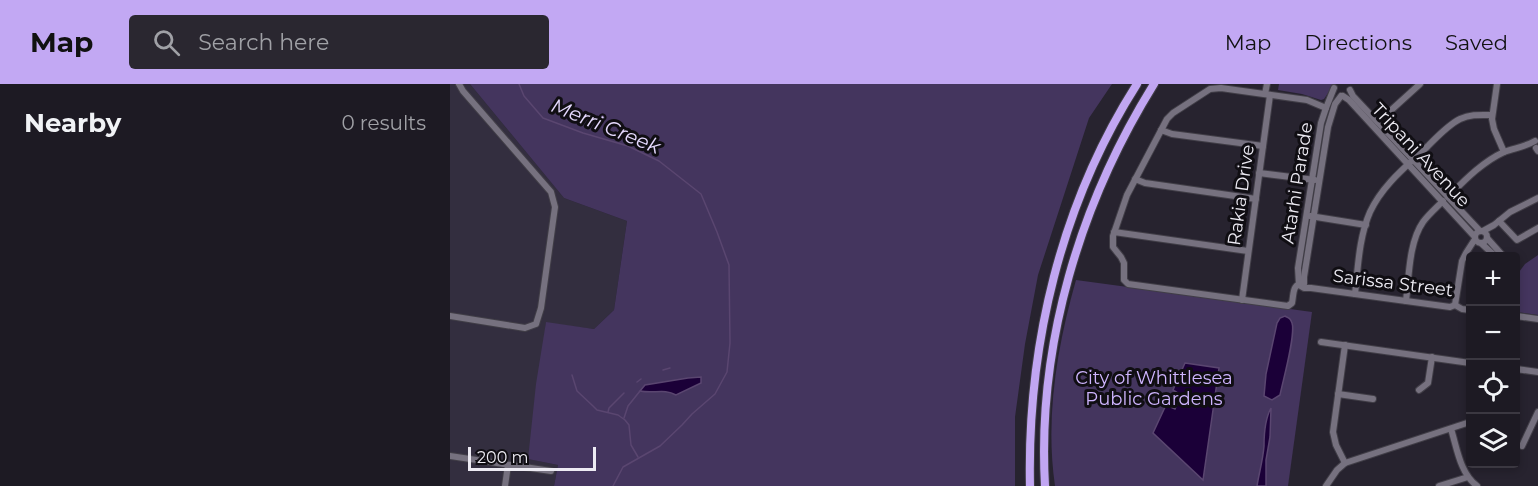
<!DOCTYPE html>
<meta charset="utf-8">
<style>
:root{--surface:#1d1a23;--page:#2a2730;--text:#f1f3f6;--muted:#a0a1a6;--line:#3b3841;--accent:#c2a8f3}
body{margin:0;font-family:Montserrat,sans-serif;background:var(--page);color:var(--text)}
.controls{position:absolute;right:18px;bottom:18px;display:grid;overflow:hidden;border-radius:6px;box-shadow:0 3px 9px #0003}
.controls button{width:54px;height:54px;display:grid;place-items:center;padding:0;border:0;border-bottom:2px solid var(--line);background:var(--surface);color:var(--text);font:30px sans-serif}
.scale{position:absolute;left:18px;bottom:15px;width:128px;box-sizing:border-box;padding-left:6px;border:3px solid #edebf3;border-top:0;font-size:16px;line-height:21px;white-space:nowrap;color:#edebf3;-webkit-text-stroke:4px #100e13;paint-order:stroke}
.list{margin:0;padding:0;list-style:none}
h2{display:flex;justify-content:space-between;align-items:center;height:78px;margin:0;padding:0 24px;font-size:26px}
h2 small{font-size:20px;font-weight:400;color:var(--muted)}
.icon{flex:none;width:33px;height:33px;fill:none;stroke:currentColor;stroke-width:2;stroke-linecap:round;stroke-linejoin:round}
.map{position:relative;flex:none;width:1088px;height:402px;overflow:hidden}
header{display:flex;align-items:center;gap:36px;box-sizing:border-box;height:84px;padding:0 30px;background:var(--accent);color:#111}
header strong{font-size:28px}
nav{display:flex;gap:33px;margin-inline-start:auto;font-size:21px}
.search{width:420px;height:54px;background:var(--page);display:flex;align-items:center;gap:15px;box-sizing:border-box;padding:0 21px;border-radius:6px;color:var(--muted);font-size:22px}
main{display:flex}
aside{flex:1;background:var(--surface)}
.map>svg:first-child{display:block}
</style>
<header>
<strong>Map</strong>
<div class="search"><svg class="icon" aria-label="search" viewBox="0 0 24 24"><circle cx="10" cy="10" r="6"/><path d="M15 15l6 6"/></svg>Search here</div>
<nav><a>Map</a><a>Directions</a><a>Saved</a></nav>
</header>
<main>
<aside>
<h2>Nearby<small>0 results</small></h2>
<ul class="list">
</ul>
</aside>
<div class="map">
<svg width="1088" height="402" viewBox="0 0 1088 402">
<rect width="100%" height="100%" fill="#27232f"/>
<!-- built -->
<path fill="#332e3f" d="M 0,0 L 20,0 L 114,114 L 177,137 L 164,226 L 144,245 L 96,239 L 79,375 L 108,381 L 104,402 L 0,402 Z"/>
<!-- green -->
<g fill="#44355e">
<path d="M 20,0 L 662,0 L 639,34 L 588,191 L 575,260 L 565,333 L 565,402 L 104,402 L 108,381 L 78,375 L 86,300 L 96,238 L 144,245 L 164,226 L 177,137 L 114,114 Z"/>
<path d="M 829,0 L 884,0 L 874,15 L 871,16 L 852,10 L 828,6 Z"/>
<path d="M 1088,171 L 1088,231 L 1066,228 L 1066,192 L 1075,180 Z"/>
<path d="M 626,196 L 862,228 L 838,402 L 605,402 C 595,333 607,263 626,196 Z"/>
</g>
<!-- water -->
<g fill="#1b0038" stroke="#5a4670" stroke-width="1.5">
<path d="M 835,232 C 840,235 840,234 842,239 C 846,251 833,296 830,311 L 822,316 L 814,312 L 816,290 L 827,239 L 830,234 Z"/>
<path d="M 735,279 L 769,284 L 753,396 L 703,349 L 716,321 L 725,325 L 731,311 L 723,306 Z"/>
<path d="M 251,293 L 251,299 L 226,311 C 214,304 204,310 190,307 L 195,301 L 238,294 Z"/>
<path d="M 821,324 L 820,353 L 816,376 L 816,402 L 807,402 C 809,389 813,376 814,362 C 814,350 815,335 821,324 Z"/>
</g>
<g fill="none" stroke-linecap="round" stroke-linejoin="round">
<!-- stream -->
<g stroke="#5a4670" stroke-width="1.5">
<path d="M 69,0 L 74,12 L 93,34 L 133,49 L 178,62 L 209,77 L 251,110 L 267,148 L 279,181 L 280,259 L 277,288 L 265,310 L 242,330 L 232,341 L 210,362 L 173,383 L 163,402"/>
<path d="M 213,286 L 220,284"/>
<path d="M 122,291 L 127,307 L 143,322 L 147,326 L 168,331 L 175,336 L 179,341 L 181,361 L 188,373"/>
<path d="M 187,298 L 191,295"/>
<path d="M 158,328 L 159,324 L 174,309"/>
<path d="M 174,334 L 178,322 L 190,307"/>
</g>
<!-- minor casing -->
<g stroke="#413e47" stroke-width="8">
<g id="minor">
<path d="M 1047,0 L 1042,35 L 1044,45 L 1054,68"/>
<path d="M 884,4 L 876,24 L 871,39 L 848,184 L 849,201 L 854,204 L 861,204 L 1000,223 L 1005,221 L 1012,225 L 1020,226"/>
<path d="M 900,6 L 903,12 L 1030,147"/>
<path d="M 815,10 L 817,0"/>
<path d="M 893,12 L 899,16 L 1024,152"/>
<path d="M 928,38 L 970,0"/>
<path d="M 711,46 L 722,50 L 813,62"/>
<path d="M 1086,64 L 1088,67"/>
<path d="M 809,89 L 865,96"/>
<path d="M 685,95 L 695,99 L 806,115"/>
<path d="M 998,113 C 1014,97 1032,78 1054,68 C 1064,64 1075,63 1085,57"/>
<path d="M 860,132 L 916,141"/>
<path d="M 1049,137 L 1067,156 L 1088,144"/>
<circle cx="1031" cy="153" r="6"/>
<path d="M 1033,147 L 1044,141 L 1060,128 L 1088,114"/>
<path d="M 664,148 L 798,167"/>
<path d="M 1037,154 L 1053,172"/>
<path d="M 1032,160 L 1045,172"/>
<path d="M 854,199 C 842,200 844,209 842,219 L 838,222 L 678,200 L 674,196 L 674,179 L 671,173 L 663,163 L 663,152 L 677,111 L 717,35 L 723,29 L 760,5 L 771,4 L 857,16 L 876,24"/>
<path d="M 854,199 L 854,193 L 878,43 L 885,20 L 891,12"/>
<path d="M 905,210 C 908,183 909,153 920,128 C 933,100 957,82 978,62 C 988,52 998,41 1010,35 C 1021,30 1031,31 1042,31"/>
<path d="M 792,216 L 820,11"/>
<path d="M 956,217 C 959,192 959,158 973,138 C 979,130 986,124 993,117"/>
<path d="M 1005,221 L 1012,177 L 1016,169 L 1025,155"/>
<path d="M 0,232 L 75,244 L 86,240 L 91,224 L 105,123 L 101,108 L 13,7 L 9,0"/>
<path d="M 1066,232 L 1088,235"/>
<path d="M 871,258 L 1020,279"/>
<path d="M 895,261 L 883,348 L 886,361 L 895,379"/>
<path d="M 1066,285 L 1088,288"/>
<path d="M 969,306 L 978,299 L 982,273"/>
<path d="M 888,310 L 923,315"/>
<path d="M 1001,345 C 1007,364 1010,389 1027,402"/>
<path d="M 1072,362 L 1088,328"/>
<path d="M 0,372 L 101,387"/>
<path d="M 55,402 L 58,381"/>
<path d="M 876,402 L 887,386 L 895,379 L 1020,338"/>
<path d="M 989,402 L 1018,393"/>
</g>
</g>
<!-- highway casing -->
<g stroke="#413e47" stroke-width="10">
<g id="highway">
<path d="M 580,402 C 577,262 611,119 687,0"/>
<path d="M 595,402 C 587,261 630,119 704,0"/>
</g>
</g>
<!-- minor -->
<use href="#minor" stroke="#76717f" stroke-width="6"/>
<!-- highway -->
<use href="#highway" stroke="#c1a6f2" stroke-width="8"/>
</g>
<g text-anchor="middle" stroke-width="6" stroke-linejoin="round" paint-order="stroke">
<!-- street labels -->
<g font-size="18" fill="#edebf3" stroke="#100e13">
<text transform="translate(971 71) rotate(47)" y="6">Tripani Avenue</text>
<text transform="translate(847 99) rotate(-81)" y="6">Atarhi Parade</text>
<text transform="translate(791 111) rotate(-82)" y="6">Rakia Drive</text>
<text transform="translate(943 199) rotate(7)" y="6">Sarissa Street</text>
</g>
<!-- park labels -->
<g font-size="18" fill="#cfb5ff" stroke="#100e13">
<text x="704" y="300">City of Whittlesea<tspan x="704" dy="21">Public Gardens</tspan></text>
</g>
<!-- water labels -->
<g font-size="20" font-style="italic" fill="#e5d9fe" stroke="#100e13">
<text transform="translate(156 42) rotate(22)" y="7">Merri Creek</text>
</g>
</g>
</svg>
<div class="controls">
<button>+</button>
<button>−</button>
<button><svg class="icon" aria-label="locate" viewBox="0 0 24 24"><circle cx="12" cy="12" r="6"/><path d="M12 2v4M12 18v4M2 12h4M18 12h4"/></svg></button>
<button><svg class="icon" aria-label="layers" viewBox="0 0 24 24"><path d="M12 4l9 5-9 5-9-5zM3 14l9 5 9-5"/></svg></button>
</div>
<div class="scale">200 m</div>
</div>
</main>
